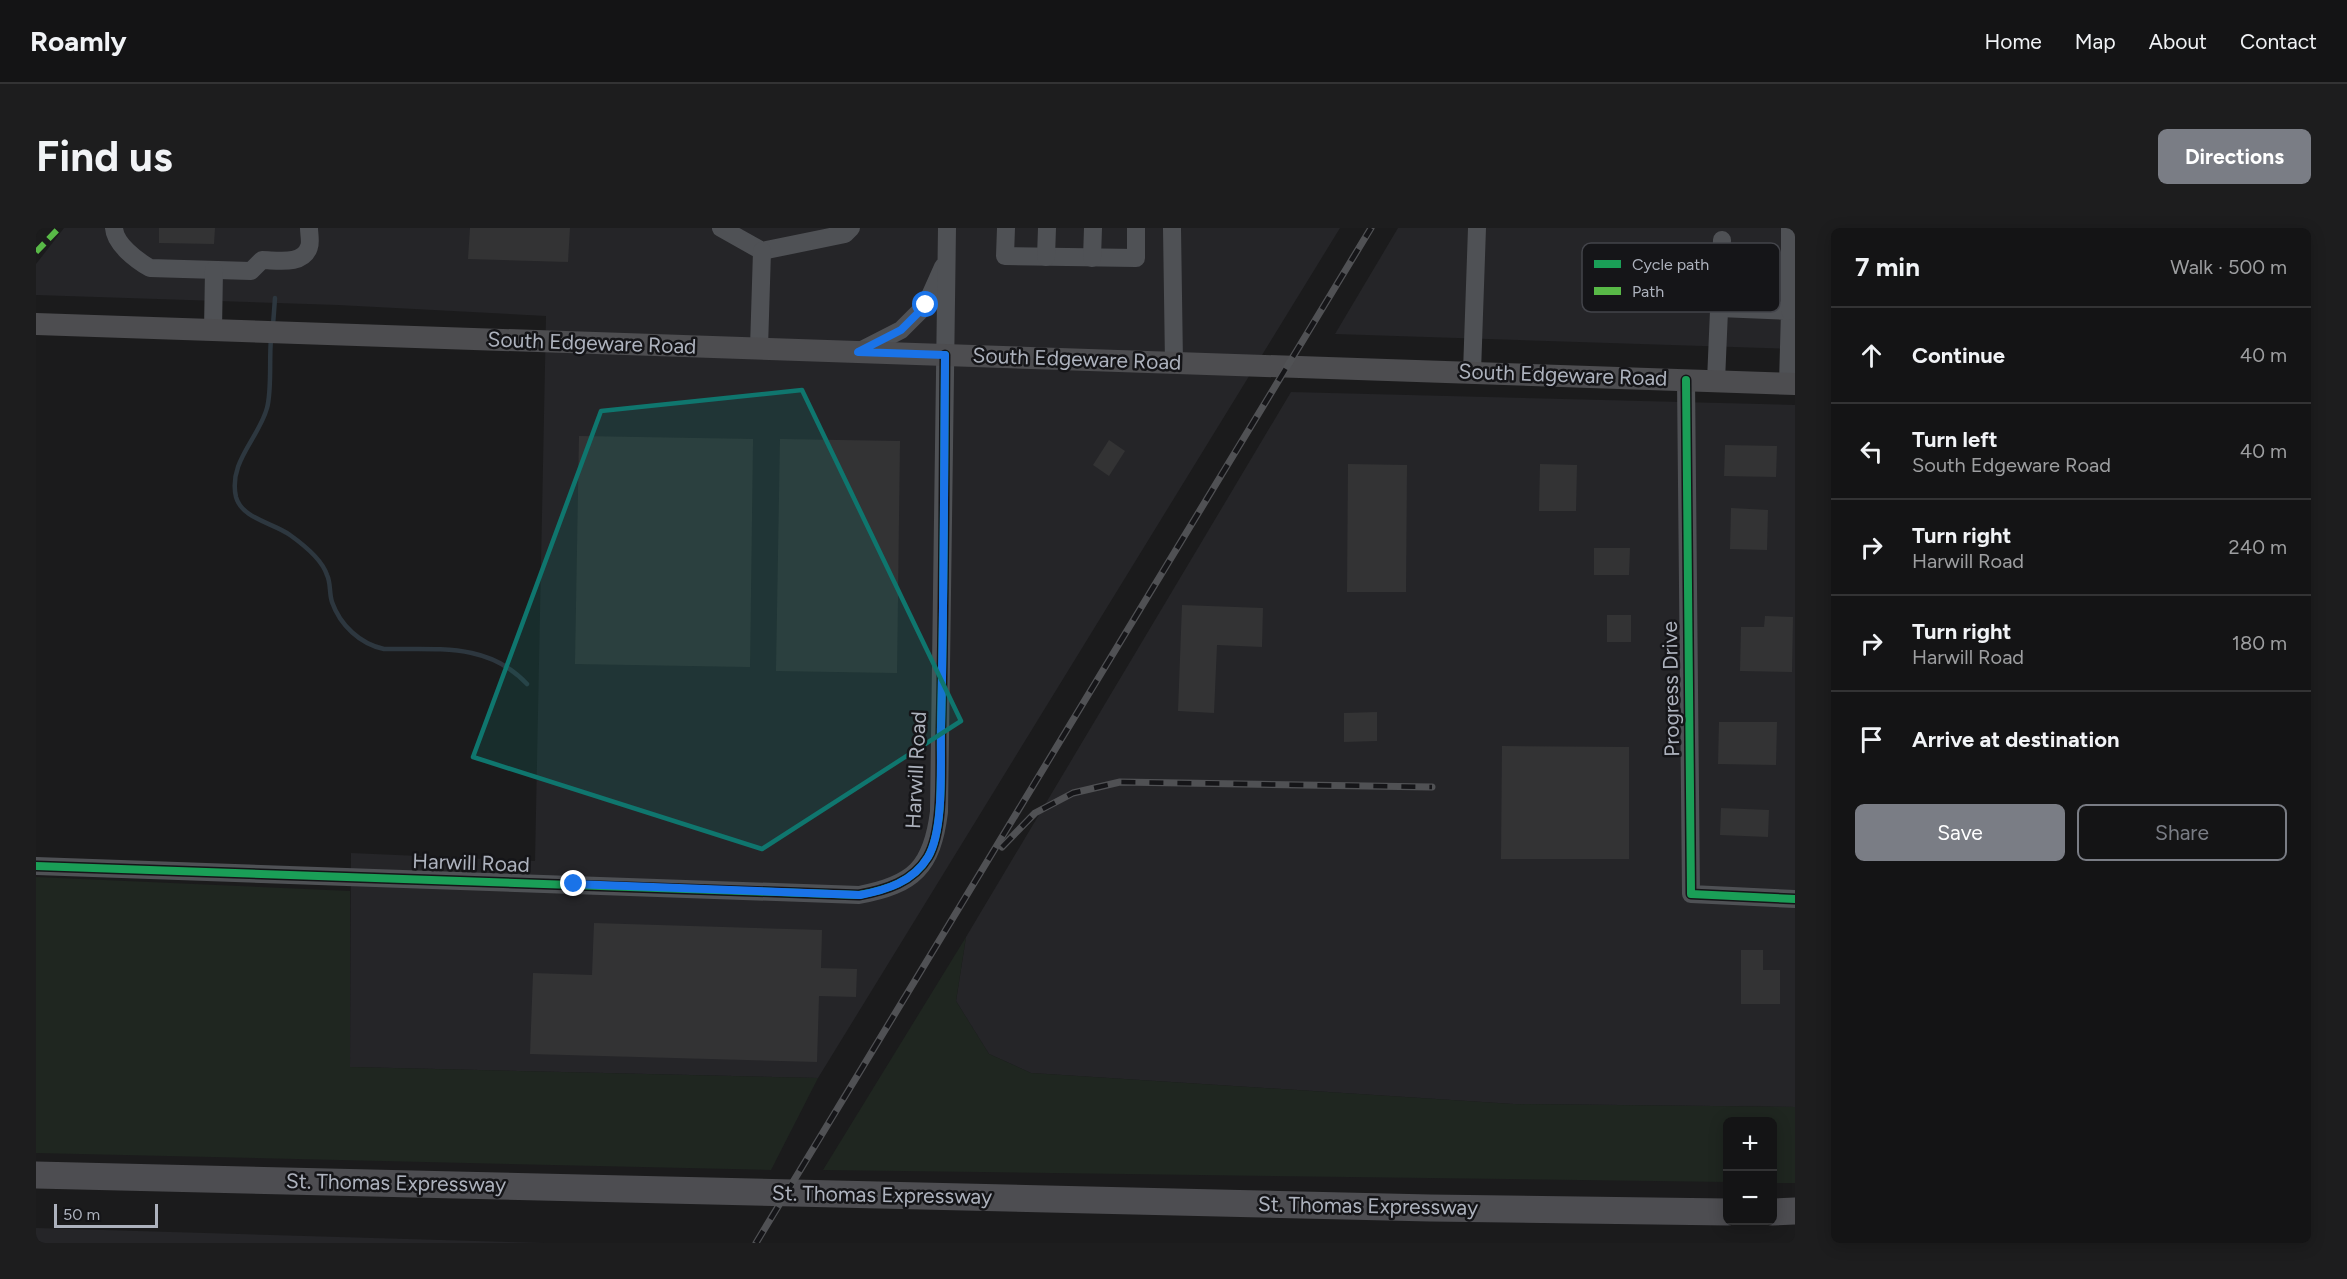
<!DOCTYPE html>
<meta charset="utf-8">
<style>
:root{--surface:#141415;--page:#1d1d1e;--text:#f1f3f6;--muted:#9d9ea0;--line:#333334;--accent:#7a7d85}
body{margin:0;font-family:Figtree,sans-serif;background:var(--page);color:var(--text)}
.controls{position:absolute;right:18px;bottom:18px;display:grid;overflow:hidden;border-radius:9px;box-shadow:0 3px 15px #0003}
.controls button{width:54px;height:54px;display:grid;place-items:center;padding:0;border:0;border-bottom:2px solid var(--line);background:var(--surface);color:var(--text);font:30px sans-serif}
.scale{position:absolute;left:18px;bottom:15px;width:104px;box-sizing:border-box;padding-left:6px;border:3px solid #adb2bd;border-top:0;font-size:16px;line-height:21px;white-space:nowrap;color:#adb2bd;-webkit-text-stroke:4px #151518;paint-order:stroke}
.stop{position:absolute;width:18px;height:18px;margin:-14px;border:4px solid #1a73e8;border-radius:50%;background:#fff}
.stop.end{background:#1a73e8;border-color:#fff;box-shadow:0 2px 6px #0008}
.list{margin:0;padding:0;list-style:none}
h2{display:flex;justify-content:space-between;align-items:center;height:78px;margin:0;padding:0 24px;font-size:26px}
h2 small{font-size:20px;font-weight:400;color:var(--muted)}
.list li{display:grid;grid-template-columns:39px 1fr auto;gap:18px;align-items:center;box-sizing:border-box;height:96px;padding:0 24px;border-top:2px solid var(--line)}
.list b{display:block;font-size:22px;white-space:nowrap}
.list p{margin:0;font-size:20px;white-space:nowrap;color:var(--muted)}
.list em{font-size:20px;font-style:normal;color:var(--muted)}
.actions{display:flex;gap:12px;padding:18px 24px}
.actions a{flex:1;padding:14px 0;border:2px solid var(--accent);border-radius:9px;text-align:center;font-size:21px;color:var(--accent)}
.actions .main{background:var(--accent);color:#fff}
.icon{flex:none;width:33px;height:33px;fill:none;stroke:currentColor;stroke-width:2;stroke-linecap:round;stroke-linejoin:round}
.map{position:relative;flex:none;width:1759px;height:1015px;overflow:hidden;border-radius:9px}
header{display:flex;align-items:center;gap:36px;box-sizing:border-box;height:84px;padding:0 30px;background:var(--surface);border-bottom:2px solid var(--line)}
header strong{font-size:28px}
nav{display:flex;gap:33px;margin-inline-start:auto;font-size:21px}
.intro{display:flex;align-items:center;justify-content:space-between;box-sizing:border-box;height:144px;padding:0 36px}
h1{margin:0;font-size:42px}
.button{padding:15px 27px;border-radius:9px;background:var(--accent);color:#fff;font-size:21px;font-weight:700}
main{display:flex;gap:36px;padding:0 36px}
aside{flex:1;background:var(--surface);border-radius:9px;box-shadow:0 3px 15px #0003}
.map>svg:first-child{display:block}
</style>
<header>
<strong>Roamly</strong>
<nav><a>Home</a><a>Map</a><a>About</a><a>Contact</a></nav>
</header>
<div class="intro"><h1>Find us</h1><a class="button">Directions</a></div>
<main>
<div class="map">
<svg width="1759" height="1015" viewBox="0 0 1759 1015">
<rect width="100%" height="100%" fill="#1b1b1c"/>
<!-- built -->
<g fill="#252528">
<path d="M 28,0 L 1304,0 L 782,850 L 314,839 L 315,625 L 499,633 L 510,88 L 302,77 L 0,67 L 0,36 Z"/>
<path d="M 1362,0 L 1759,0 L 1759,121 L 1299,106 Z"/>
<path d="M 1255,164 L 1759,177 L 1759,879 L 1477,876 L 995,845 L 953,826 L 920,773 L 930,709 Z"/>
<path d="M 0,1000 L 509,1015 L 0,1015 Z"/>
</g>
<!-- green -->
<g fill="#1f2620">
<path d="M 0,649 L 314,663 L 314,839 L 782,850 L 735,942 L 0,925 Z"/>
<path d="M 930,709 L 920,773 L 953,826 L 995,845 L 1477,876 L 1759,879 L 1759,955 L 1737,955 L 1736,894 L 1692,894 L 1691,954 L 787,942 Z"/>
</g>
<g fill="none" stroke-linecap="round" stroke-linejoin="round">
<!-- stream -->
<g stroke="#2d373f" stroke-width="4.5">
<path d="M 237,97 L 239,70"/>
<path d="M 235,111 C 233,131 236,162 231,180 C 223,210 192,234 200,269 C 206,291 238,295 254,307 C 268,317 286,331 291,347 C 295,355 293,365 296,374 C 304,397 324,416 348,421 C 401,422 452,414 491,456"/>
</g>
</g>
<!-- building -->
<g fill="#333334">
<path d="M 123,0 L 179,0 L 178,16 L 123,15 Z"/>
<path d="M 434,0 L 534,0 L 532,34 L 432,31 Z"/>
<path d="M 543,208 L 717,211 L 714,439 L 539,436 Z"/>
<path d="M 744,211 L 864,213 L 861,445 L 740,443 Z"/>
<path d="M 1073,212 L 1089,223 L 1073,248 L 1057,237 Z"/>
<path d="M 1689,217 L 1741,218 L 1740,249 L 1688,248 Z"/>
<path d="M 1312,236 L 1371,237 L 1370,364 L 1311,364 Z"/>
<path d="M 1504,236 L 1541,237 L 1540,283 L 1503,283 Z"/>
<path d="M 1695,280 L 1732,282 L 1731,322 L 1694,321 Z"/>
<path d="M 1558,320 L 1594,320 L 1593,347 L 1558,347 Z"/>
<path d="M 1146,377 L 1227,380 L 1226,419 L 1181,417 L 1178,485 L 1142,483 Z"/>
<rect x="1571" y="387" width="24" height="27"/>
<path d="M 1729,388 L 1757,389 L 1756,444 L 1704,443 L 1705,399 L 1728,399 Z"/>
<path d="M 1341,484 L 1341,513 L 1308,514 L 1308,485 Z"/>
<path d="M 1683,494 L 1741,494 L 1740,537 L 1682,536 Z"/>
<path d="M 1466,518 L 1593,519 L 1593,631 L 1465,631 Z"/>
<path d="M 1685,580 L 1733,582 L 1732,609 L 1684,607 Z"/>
<path d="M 558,695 L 786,702 L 785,740 L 821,741 L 820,769 L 783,768 L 781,834 L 494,826 L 497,745 L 556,747 Z"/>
<path d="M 1705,722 L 1727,722 L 1727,742 L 1744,742 L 1744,776 L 1705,776 Z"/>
</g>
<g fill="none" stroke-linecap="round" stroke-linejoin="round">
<!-- minor -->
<g stroke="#4f5155" stroke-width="18">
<path d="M 78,0 C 79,16 100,32 114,40 L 215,43 L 226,32 C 240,32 267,38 273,19 C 275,14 273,6 273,0"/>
<path d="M 685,0 L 726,23 L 809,6 L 815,0"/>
<path d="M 970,0 L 969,28 L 1100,30 L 1100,0"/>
<path d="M 1136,0 L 1138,135"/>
<path d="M 1010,29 L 1011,0"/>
<path d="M 1056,30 L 1057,0"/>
<path d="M 1683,80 L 1754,83 L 1752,155"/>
<path d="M 1754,83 L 1754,0"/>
<path d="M 177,102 L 178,42"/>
<path d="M 723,120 L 726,23"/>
<path d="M 822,124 L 865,102 L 890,77 L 907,39"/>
<path d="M 1436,144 L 1441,0"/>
<path d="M 1650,152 L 1655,666 L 1759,671"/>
<path d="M 1680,153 L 1686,12"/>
<path d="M 0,638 L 823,667 C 878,657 896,639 903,584 L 911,0"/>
</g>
<!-- major -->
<path stroke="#4d4d50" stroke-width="22" d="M 0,96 L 1759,156"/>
<!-- highway -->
<g stroke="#4d4d51" stroke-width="27">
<path d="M 0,947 L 1394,980 L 1692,984"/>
<path d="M 1736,984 L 1759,983"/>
</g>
<!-- rail casing -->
<g stroke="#505154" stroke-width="7">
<g id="rail">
<path d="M 966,619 L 999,585 L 1037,565 L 1084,554 L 1396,559"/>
<path d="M 720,1015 L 1335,0"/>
</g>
</g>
<!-- rail -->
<use href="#rail" stroke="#151518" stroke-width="4.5" stroke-dasharray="14" stroke-linecap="butt"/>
<!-- quiet -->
<path stroke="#58b947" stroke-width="6" stroke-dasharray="12 6" stroke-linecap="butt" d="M 0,24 L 23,0"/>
<!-- cycleway casing -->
<g stroke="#151518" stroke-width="11">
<g id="cycleway">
<path d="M 1650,152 L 1655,666 L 1759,671"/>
<path d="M 0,638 L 823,667 C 850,662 877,654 892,629 C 909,600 904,533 905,499 C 908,375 908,251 909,127"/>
</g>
</g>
<!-- cycleway -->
<use href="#cycleway" stroke="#1a9f57" stroke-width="8"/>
</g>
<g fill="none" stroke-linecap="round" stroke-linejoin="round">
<!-- route -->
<path stroke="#1a73e8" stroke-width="8" d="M 538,656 L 824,667 C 850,662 877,654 892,629 C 909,600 904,533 905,499 C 908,375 908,251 909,127 L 822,124 L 865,102 L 890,77"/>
</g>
<!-- marked area -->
<path fill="#0f766e" fill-opacity="0.2" stroke="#0f766e" stroke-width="4.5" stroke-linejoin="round" d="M 766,162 L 925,493 L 726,621 L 437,529 L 565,183 Z"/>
<g text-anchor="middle" stroke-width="5" stroke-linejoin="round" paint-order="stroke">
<!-- street labels -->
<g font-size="21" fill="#adb2bd" stroke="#151518">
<text transform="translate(556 115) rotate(2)" y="7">South Edgeware Road</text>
<text transform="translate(1041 131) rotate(2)" y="7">South Edgeware Road</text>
<text transform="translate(1527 147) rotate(2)" y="7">South Edgeware Road</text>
<text transform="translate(1635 461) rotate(-91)" y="7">Progress Drive</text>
<text transform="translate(880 542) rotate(-87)" y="7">Harwill Road</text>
<text transform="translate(435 635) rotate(2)" y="7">Harwill Road</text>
<text transform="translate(360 955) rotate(1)" y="7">St. Thomas Expressway</text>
<text transform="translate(846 967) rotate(1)" y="7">St. Thomas Expressway</text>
<text transform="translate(1332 978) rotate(1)" y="7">St. Thomas Expressway</text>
</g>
</g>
<!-- legend -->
<rect x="1546" y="15" width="198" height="69" rx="9" fill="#151518" stroke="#43444a" stroke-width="1.5"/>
<rect x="1558" y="32" width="27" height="8" fill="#1a9f57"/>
<rect x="1558" y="59" width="27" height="8" fill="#58b947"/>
<g font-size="16" fill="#adb2bd">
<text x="1596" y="42">Cycle path</text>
<text x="1596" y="69">Path</text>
</g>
</svg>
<div class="controls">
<button>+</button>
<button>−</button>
</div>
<div class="scale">50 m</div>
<div class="stop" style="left:890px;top:77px"></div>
<div class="stop end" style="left:538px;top:656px"></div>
</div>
<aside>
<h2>7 min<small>Walk · 500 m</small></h2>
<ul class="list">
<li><svg class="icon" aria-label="ahead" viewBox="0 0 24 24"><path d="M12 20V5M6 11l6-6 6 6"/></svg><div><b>Continue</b></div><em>40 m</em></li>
<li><svg class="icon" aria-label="left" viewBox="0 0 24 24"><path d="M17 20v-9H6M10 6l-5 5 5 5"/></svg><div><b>Turn left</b><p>South Edgeware Road</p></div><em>40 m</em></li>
<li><svg class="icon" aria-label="right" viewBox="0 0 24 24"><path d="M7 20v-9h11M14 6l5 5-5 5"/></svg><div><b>Turn right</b><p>Harwill Road</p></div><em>240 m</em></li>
<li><svg class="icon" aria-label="right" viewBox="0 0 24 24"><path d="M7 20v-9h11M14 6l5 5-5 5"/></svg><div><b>Turn right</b><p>Harwill Road</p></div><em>180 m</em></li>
<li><svg class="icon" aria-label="arrive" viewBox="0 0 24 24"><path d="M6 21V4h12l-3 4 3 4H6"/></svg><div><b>Arrive at destination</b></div></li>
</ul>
<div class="actions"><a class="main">Save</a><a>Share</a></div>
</aside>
</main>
